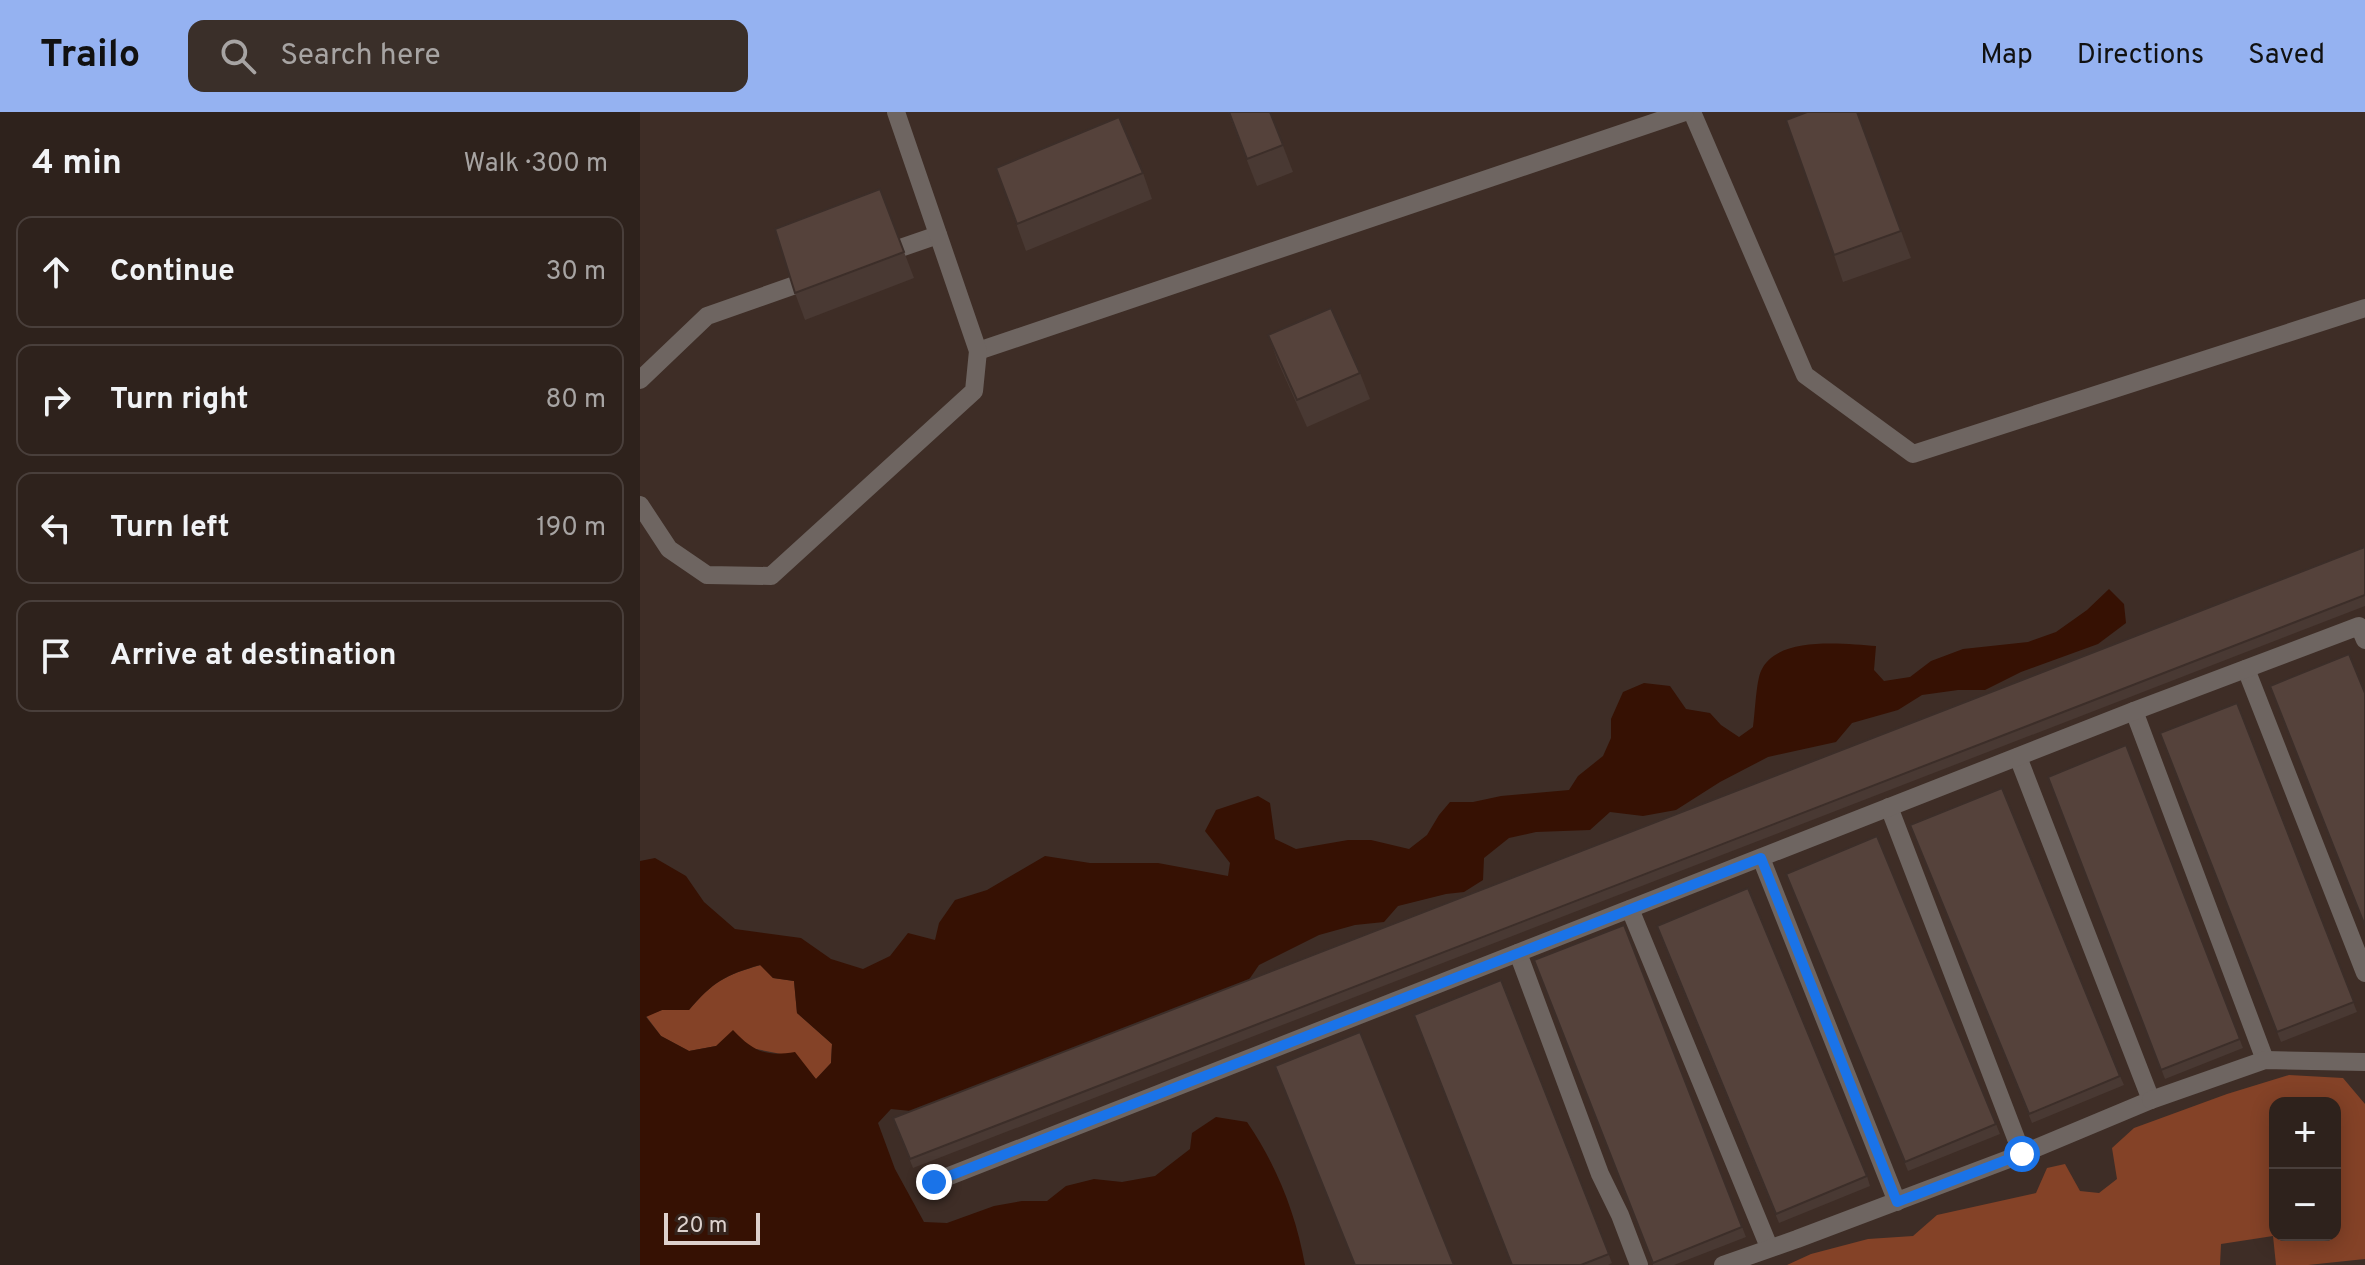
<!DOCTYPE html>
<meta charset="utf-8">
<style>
:root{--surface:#2e221c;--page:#3a2f29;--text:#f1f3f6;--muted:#a7a4a3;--line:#493f3b;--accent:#95b2f1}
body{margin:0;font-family:Overpass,sans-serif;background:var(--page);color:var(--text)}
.controls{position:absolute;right:24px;bottom:24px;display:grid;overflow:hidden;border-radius:16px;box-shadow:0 4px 20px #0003}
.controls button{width:72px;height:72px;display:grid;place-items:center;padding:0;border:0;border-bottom:2px solid var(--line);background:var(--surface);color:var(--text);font:40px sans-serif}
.scale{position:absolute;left:24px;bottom:20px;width:96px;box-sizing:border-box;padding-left:8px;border:4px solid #ddd1cd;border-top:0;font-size:22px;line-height:28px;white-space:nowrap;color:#ddd1cd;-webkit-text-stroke:6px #34231c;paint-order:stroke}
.stop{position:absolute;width:24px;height:24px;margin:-18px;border:6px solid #1a73e8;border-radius:50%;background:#fff}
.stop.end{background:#1a73e8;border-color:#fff;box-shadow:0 2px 8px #0008}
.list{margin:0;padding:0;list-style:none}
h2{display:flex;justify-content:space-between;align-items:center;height:104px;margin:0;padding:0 32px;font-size:34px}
h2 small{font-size:26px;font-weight:400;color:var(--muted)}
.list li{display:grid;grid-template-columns:52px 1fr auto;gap:24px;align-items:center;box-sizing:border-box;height:112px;margin:0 16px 16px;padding:0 16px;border:2px solid var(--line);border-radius:16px}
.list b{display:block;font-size:30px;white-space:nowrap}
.list em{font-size:26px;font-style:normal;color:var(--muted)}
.icon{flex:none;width:44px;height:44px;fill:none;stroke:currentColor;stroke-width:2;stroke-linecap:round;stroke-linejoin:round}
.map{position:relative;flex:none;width:1725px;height:1153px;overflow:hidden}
header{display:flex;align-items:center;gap:48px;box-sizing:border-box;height:112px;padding:0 40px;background:var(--accent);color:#111}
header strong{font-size:38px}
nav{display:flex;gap:44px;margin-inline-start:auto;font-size:28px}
.search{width:560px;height:72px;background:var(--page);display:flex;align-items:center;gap:20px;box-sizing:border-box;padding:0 28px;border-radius:16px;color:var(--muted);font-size:30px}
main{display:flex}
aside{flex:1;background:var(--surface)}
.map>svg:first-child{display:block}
</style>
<header>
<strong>Trailo</strong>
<div class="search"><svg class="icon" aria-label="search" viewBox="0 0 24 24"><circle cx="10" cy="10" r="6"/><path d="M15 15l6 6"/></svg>Search here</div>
<nav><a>Map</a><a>Directions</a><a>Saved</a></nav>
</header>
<main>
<aside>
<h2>4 min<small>Walk · 300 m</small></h2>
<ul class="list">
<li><svg class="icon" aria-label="ahead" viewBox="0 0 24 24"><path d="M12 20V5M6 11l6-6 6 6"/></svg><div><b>Continue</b></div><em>30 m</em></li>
<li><svg class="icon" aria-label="right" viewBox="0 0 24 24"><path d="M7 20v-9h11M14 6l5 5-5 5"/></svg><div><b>Turn right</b></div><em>80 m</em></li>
<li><svg class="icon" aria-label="left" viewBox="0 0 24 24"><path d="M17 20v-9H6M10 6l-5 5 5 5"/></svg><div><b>Turn left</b></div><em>190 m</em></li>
<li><svg class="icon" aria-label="arrive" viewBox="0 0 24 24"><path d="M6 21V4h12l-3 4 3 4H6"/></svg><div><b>Arrive at destination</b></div></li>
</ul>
</aside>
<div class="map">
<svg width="1725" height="1153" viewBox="0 0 1725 1153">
<rect width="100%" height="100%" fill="#3e2d26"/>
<!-- green -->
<g fill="#844227" fill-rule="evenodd">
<path d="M 121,853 L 133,866 L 154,869 L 157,901 L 192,932 L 191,951 L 176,967 L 141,942 L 111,936 L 76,934 L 49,939 L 21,924 L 6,904 L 22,898 L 49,898 C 73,870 85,863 121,853 Z"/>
<path d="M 1649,963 L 1703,966 L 1725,992 L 1725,1147 L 1668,1153 L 1636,1153 L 1633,1124 L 1581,1132 L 1580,1153 L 1147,1153 L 1171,1142 L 1228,1127 L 1273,1124 L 1297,1103 L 1396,1081 L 1407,1056 L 1425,1052 L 1440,1079 L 1459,1081 L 1477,1067 L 1472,1036 L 1494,1016 L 1587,982 ZM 1695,991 L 1695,1123 L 1635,1123 L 1635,991 Z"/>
</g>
<!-- water -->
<path fill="#361103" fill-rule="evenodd" d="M 1469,477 L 1484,492 L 1486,511 L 1458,532 L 1381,560 L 1345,578 L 1318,578 L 1282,583 L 1258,598 L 1212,611 L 1196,630 L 1128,645 L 1080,670 L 1036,698 L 1003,704 L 970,700 L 950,718 L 896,720 L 869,726 L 844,746 L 843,768 L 824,780 L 806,782 L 758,794 L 744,810 L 715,813 L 679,823 L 619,853 L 608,869 L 271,999 L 251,997 L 238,1011 L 255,1057 L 284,1110 L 307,1111 L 354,1094 L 382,1089 L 407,1089 L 426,1074 L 454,1067 L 482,1070 L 515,1064 L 550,1037 L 552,1021 L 576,1005 L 607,1010 C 636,1052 656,1102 665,1153 L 0,1153 L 0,749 L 15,746 L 46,764 L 64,790 L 95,817 L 161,826 L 191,847 L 223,857 L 250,844 L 268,821 L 295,828 L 299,811 L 315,788 L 347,778 L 405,744 L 450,751 L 518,751 L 588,764 L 590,751 L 565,719 L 576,698 L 618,684 L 630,691 L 635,727 L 656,737 L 708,728 L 731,728 L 769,737 L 787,723 L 799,703 L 810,690 L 833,690 L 861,684 L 929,678 L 938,664 L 963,644 L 971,626 L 971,607 L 983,580 L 1004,571 L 1030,574 L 1046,597 L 1070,601 L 1081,613 L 1099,625 L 1113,615 C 1115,602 1116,570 1121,559 C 1137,523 1204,532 1236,534 L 1234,558 L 1244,569 L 1270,565 L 1291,549 L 1323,537 L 1388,530 L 1416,520 L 1447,498 ZM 120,853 L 133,866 L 154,869 L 157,901 L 192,932 L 191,951 L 176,967 L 155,940 C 125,945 113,939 93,918 L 76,934 L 49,939 L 21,924 L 6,905 L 22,898 L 49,898 C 73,870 85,863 120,853 Z"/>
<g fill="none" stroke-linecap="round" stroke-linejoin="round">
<!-- lane -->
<g stroke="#6e6561" stroke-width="18">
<path d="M 1052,0 L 1165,263 L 1273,342 L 1725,196"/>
<path d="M 240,143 L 298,123"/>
<path d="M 338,239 L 1045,0"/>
<path d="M 0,268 L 67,204 L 175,166"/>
<path d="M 0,393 L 29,437 L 67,463 L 131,464 L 334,279 L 338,239 L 256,0"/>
<path d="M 1606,557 L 1725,861"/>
<path d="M 1494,599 L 1625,948"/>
<path d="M 1249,695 L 1382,1042 L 1511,988 L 1378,645"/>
<path d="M 1121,746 L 1257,1090"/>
<path d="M 990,797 L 1129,1135"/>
<path d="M 878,841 L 960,1062 L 980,1103 L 999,1153"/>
<path d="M 1511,988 L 1625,948 L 1725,950"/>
<path d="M 294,1070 L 1494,599 L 1719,514 L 1725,528"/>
<path d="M 1083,1153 L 1157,1127 L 1382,1042"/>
</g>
</g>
<!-- wall -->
<g fill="#493933">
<path d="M 588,0 L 630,0 L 653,60 L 617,74 Z"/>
<path d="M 1217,0 L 1271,146 L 1203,170 L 1194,143 Z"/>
<path d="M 356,56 L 503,61 L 512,87 L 386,139 Z"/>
<path d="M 240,77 L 274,166 L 165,208 L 155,181 Z"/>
<path d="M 628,223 L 720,261 L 730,287 L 667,315 L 638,250 Z"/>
<path d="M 1725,435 L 1725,494 L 273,1056 L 253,1006 Z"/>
<path d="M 1597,591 L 1717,900 L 1641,930 L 1520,621 Z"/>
<path d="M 1486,633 L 1603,936 L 1525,967 L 1408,665 Z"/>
<path d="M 1274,723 L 1480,964 L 1484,973 L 1392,1011 Z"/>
<path d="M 1150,771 L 1356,1012 L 1360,1022 L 1268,1059 Z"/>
<path d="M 984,813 L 1106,1125 L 1034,1153 L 1013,1153 L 894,848 Z"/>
<path d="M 1020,823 L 1227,1064 L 1230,1074 L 1139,1111 Z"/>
<path d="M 861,868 L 972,1151 L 968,1153 L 872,1153 Z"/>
</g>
<!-- building -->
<g fill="#55423b" stroke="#3c2e29" stroke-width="2">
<path d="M 589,0 L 630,0 L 643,33 L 607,47 Z"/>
<path d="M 1167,0 L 1217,0 L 1261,119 L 1194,143 L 1146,8 Z"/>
<path d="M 479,5 L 503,61 L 377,112 L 356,56 Z"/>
<path d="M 240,77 L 264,140 L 155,181 L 135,117 Z"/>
<path d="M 691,196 L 720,261 L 657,288 L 628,223 Z"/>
<path d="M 1725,435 L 1725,483 L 270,1047 L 253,1006 Z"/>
<path d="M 1709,542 L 1725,581 L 1725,814 L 1630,574 Z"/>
<path d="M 1597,591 L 1714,890 L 1637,920 L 1520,621 Z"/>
<path d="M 1486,633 L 1600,927 L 1521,958 L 1408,665 Z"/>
<path d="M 1362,676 L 1480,964 L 1389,1002 L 1270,713 Z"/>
<path d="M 1237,724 L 1356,1012 L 1265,1050 L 1146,762 Z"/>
<path d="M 1108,776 L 1227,1064 L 1136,1102 L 1017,814 Z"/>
<path d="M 984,813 L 1102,1115 L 1013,1151 L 894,848 Z"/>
<path d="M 861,868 L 969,1142 L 941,1153 L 872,1153 L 774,903 Z"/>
<path d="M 720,920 L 814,1153 L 715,1153 L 635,954 Z"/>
</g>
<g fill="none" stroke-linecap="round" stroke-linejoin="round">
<!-- route -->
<path stroke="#1a73e8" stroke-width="10" d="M 294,1070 L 1121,746 L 1257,1090 L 1382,1042"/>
</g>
</svg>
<div class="controls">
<button>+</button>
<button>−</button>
</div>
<div class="scale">20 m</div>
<div class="stop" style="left:1382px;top:1042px"></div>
<div class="stop end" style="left:294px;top:1070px"></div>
</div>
</main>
